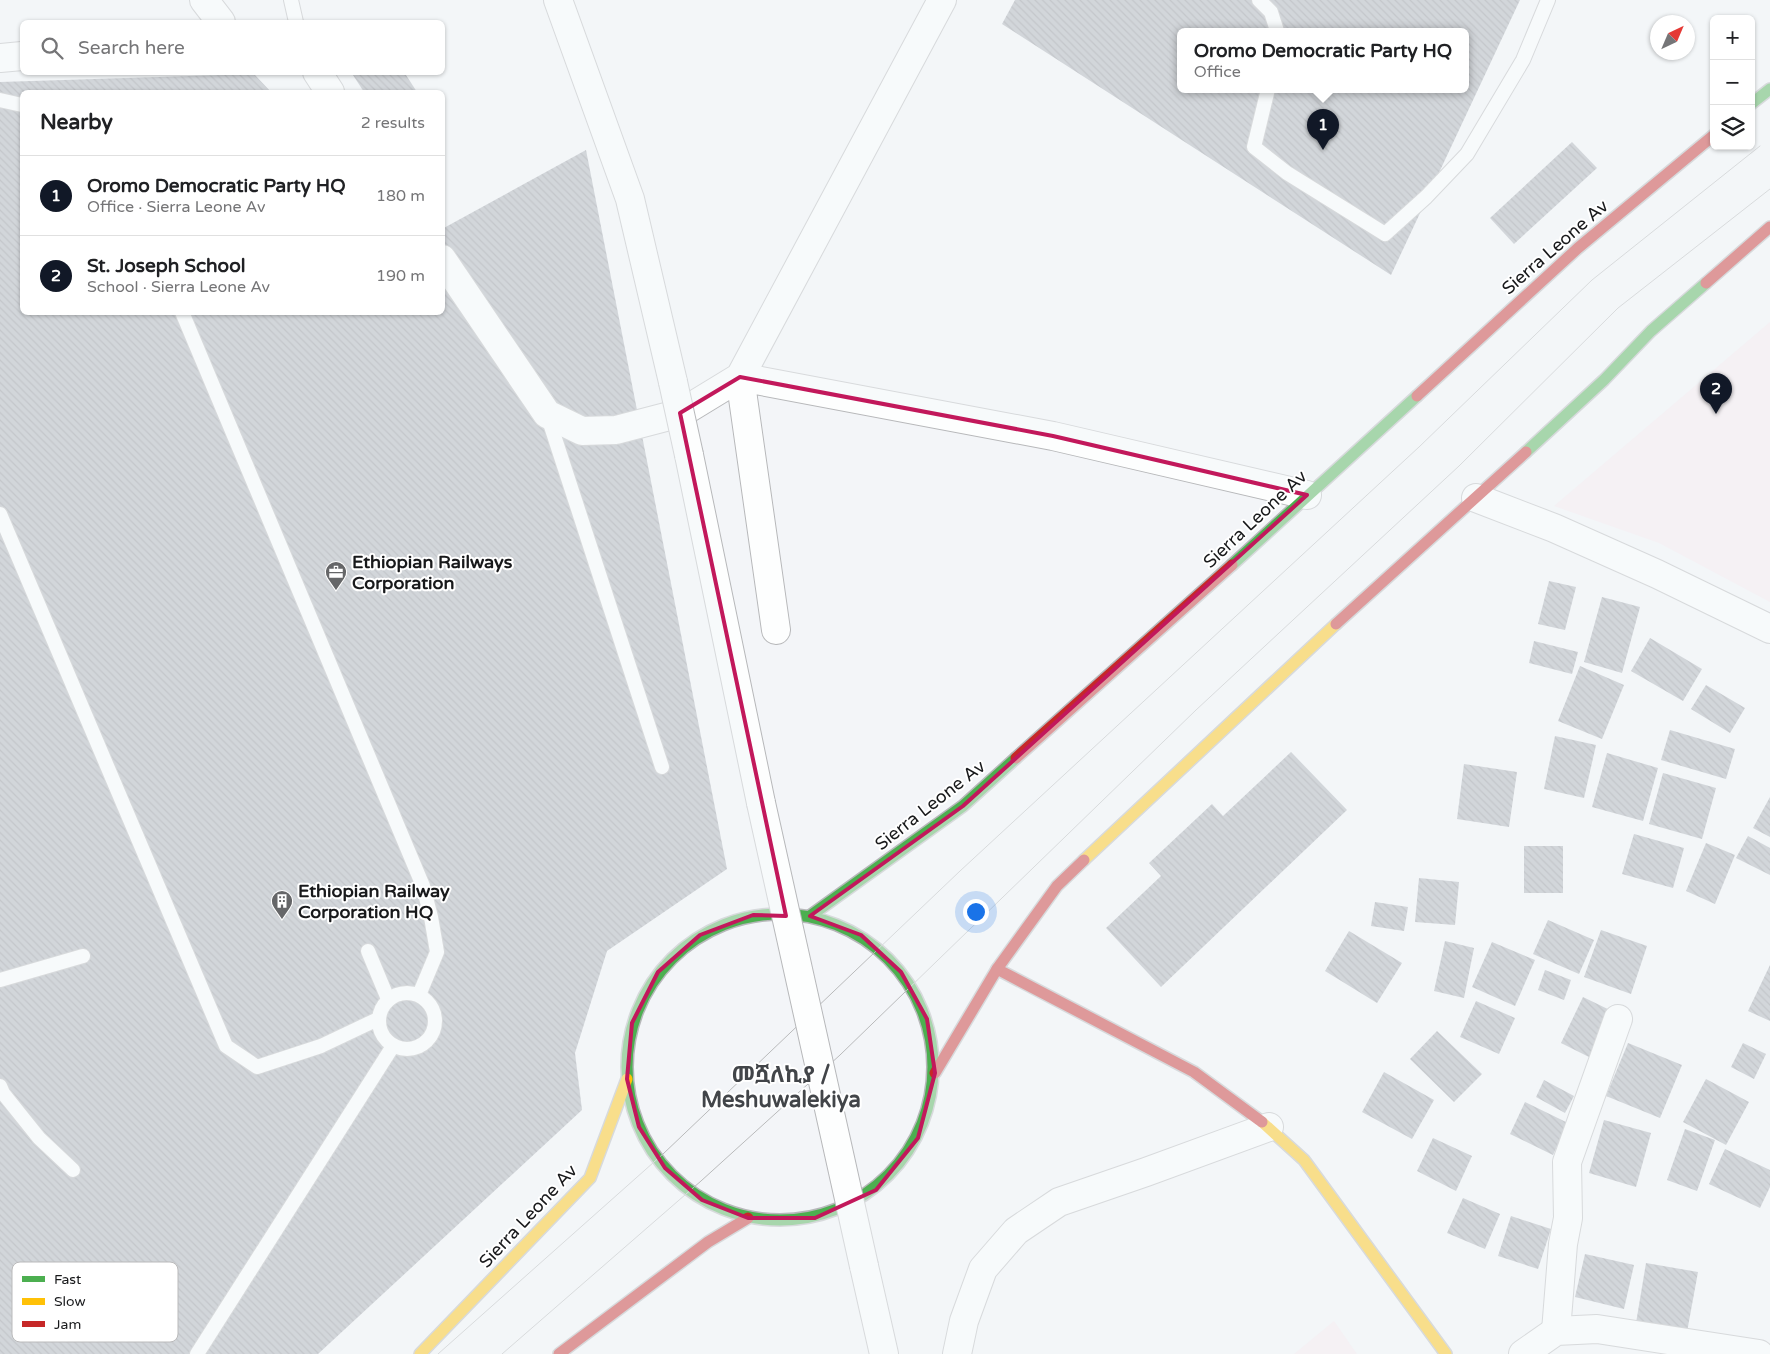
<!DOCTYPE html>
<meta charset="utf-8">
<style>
:root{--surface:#fff;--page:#f2f2f2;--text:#202124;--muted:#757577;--line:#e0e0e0;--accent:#111827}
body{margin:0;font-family:"Varela Round","Noto Sans Ethiopic",sans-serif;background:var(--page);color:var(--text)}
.controls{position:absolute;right:15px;top:15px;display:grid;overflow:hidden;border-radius:8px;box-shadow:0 1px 4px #0004}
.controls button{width:45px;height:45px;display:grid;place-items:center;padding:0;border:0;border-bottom:1px solid var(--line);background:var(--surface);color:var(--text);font:25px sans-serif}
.compass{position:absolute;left:1650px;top:15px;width:45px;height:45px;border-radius:50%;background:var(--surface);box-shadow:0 1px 4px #0004;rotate:44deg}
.you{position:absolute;left:975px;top:911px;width:18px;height:18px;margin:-12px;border:4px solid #fff;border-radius:50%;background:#1a73e8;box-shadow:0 0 0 8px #1a73e833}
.badge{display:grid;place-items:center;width:32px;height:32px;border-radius:50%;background:var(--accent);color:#fff;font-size:16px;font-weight:700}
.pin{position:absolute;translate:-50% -41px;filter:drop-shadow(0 1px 2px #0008)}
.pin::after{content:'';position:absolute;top:26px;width:18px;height:15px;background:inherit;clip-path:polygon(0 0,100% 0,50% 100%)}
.popup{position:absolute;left:1177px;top:28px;width:292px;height:65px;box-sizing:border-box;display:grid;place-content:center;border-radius:8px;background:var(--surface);filter:drop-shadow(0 1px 4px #0005);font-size:16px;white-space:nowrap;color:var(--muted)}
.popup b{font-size:19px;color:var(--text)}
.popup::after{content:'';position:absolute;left:50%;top:100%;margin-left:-10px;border:10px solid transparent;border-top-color:var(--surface)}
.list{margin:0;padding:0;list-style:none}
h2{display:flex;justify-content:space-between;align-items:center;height:65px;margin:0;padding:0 20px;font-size:21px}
h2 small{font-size:16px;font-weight:400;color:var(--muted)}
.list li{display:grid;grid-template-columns:32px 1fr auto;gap:15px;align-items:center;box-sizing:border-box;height:80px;padding:0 20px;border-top:1px solid var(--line)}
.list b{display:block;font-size:19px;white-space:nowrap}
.list p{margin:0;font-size:16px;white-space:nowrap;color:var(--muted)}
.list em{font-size:16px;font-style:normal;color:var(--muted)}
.icon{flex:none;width:28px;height:28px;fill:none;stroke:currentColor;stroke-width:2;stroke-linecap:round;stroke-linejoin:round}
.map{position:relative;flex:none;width:1770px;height:1354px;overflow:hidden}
.search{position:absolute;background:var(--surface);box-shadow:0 1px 4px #0004;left:20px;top:20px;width:425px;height:55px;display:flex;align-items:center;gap:12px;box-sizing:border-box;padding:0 18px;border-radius:8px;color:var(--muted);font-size:19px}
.panel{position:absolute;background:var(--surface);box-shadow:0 1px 4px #0004;left:20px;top:90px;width:425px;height:225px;border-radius:8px}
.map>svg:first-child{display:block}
</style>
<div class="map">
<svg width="1770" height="1354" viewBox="0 0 1770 1354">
<defs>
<pattern id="building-back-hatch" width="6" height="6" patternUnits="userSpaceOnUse" patternTransform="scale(1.25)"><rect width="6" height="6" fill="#acb0b7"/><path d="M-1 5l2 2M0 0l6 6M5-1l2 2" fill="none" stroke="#8b8e94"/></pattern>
</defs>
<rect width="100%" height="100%" fill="#f3f5f8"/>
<!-- industrial -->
<g fill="#f8ebf0">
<path d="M 1770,322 L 1770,602 L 1659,543 L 1554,506 Z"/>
<path d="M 1334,1321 L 1357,1354 L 1294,1354 Z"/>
</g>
<!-- building -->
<g fill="url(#building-back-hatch)" fill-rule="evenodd">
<path d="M 1015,0 L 1520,0 L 1391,275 L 1002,24 ZM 1180,31 L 1466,31 L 1466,89 L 1180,89 Z"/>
<path d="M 351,72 L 404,72 L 417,92 L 364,92 Z"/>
<path d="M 254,74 L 271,92 L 22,92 L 22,312 L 442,312 L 442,229 L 586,150 L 727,869 L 607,951 L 575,1053 L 582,1110 L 318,1354 L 0,1354 L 0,82 Z"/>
<path d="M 1572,142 L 1597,168 L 1514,244 L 1490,218 Z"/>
<path d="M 1549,581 L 1576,587 L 1565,630 L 1538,624 Z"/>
<path d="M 1602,597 L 1640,607 L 1622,673 L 1584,662 Z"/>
<path d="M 1650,638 L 1702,669 L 1683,701 L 1631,671 Z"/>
<path d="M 1534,641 L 1578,652 L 1572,674 L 1529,663 Z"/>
<path d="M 1580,666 L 1624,685 L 1602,739 L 1558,721 Z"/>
<path d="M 1706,685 L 1745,708 L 1730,733 L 1691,709 Z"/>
<path d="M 1670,730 L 1735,749 L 1726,779 L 1661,760 Z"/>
<path d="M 1555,736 L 1596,745 L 1584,798 L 1544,789 Z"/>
<path d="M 1291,752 L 1347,810 L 1161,987 L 1106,928 L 1161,876 L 1149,863 L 1212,804 L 1223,816 Z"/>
<path d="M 1607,753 L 1658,768 L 1643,821 L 1592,807 Z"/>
<path d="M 1464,764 L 1517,772 L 1509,827 L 1457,819 Z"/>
<path d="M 1663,773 L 1716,788 L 1702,839 L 1649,824 Z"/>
<path d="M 1770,797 L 1770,837 L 1753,828 Z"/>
<path d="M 1634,834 L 1684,848 L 1673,888 L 1622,874 Z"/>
<path d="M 1748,836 L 1770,848 L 1770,875 L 1736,858 Z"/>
<path d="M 1706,843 L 1735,855 L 1715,904 L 1686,891 Z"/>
<rect x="1524" y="846" width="39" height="47"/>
<path d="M 1419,878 L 1459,882 L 1455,925 L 1415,922 Z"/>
<path d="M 1375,902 L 1408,907 L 1404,931 L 1371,926 Z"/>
<path d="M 1548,920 L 1594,940 L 1579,974 L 1533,954 Z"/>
<path d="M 1601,930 L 1647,946 L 1631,994 L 1584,977 Z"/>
<path d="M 1349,931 L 1402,963 L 1377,1003 L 1325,971 Z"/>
<path d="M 1445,941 L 1474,948 L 1464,998 L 1434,991 Z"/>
<path d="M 1492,942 L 1535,960 L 1515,1006 L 1472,987 Z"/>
<path d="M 1770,965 L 1770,1021 L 1748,1011 Z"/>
<path d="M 1545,970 L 1571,980 L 1564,1000 L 1538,990 Z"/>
<path d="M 1583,997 L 1618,1014 L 1595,1060 L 1561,1043 Z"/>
<path d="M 1476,1001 L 1515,1018 L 1499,1054 L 1460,1037 Z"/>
<path d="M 1437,1031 L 1482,1074 L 1454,1102 L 1410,1059 Z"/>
<path d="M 1628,1043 L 1682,1065 L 1660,1118 L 1606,1096 Z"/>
<path d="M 1743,1043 L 1766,1054 L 1754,1079 L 1731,1067 Z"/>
<path d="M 1384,1072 L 1434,1100 L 1412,1139 L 1362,1112 Z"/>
<path d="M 1706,1079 L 1749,1102 L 1726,1145 L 1683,1122 Z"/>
<path d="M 1544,1080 L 1574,1096 L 1565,1113 L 1536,1097 Z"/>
<path d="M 1525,1102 L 1568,1123 L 1553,1155 L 1510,1134 Z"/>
<path d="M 1604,1120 L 1651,1133 L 1636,1187 L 1589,1173 Z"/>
<path d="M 1685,1129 L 1715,1140 L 1697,1191 L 1667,1180 Z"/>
<path d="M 1433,1138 L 1472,1156 L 1456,1191 L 1417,1171 Z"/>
<path d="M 1725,1149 L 1770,1170 L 1770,1187 L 1760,1208 L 1709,1184 Z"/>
<path d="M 1463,1198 L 1500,1214 L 1485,1249 L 1447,1233 Z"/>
<path d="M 1511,1216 L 1551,1229 L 1538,1269 L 1498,1256 Z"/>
<path d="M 1585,1254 L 1634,1265 L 1624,1309 L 1575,1297 Z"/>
<path d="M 1646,1263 L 1698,1272 L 1687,1332 L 1636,1323 Z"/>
</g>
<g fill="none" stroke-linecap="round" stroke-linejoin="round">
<!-- lane casing -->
<g stroke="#b7b8ba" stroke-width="16">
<g id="lane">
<path d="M 291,0 L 296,22"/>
<path d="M 1259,0 L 1271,12 L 1277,31"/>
<path d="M 1268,89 L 1254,147 L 1287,173 L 1385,234 L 1426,197 L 1467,154 L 1523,60 L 1548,0"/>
<path d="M 0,100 L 22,105"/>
<path d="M 182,312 L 423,886 L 431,917 L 437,952 L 419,995"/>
<path d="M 547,414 L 662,767"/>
<path d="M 0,514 L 226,1046 L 257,1067 L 321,1046 L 378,1019"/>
<path d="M 368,951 L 388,999"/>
<path d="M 0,980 L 83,956"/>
<circle cx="407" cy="1021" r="28"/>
<path d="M 0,1086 L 3,1093 L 39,1138 L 73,1170"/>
<path d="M 197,1354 L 393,1046"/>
</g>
</g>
<!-- street casing -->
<g stroke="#b7b8ba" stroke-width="30">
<g id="street">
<path d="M 204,0 L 221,22"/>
<path d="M 558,0 L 630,199 L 673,382"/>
<path d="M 0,58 L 22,56"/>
<path d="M 317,72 L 330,92"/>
<path d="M 442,259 L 547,414 L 582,431 L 616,430 L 681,413 L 740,377 L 942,0"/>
<path d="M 689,455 L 761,803"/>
<path d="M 1476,498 L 1554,528 L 1657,574 L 1770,629"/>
<path d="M 776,630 L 740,377 L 1053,436 L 1307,495"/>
<path d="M 864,1266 L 884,1354"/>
<path d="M 1556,1331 L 1563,1244 L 1568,1218 L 1567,1162 L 1618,1019"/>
<path d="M 957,1354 L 964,1321 L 983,1269 L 1016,1231 L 1059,1202 L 1146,1172 L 1269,1127"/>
<path d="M 1523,1354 L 1556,1331 L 1597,1329 L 1759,1354"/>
</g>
</g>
<!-- fast casing -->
<g stroke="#b7b8ba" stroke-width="14">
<g id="fast">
<path d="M 1751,104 L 1770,89"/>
<path d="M 1526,452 L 1604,380 L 1651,331 L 1706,283"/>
<path d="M 1232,565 L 1417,396"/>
<circle cx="780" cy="1067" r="153"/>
<path d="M 810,916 L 963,806 L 1016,758"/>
</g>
</g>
<!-- slow casing -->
<g stroke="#b7b8ba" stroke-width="14">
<g id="slow">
<path d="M 1084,860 L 1336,624"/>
<path d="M 1262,1122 L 1304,1160 L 1446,1354"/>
<path d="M 420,1354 L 590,1178 L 627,1079"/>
</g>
</g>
<!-- jam casing -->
<g stroke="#b7b8ba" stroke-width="14">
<g id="jam">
<path d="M 1706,283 L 1770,227"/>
<path d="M 1417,396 L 1578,248 L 1714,135"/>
<path d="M 1336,624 L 1526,452"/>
<path d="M 1016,758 L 1232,565"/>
<path d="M 997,969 L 1194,1072 L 1262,1122"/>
<path d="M 935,1073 L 997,969 L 1057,886 L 1084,860"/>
<path d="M 559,1354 L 708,1242 L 748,1218"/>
</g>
</g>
<!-- lane -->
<use href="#lane" stroke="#fdfefe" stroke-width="14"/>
<!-- street -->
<use href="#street" stroke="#fdfefe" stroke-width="28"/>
<!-- fast -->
<use href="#fast" stroke="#4caf50" stroke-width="11"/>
<!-- slow -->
<use href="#slow" stroke="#ffc107" stroke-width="11"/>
<!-- jam -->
<use href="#jam" stroke="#c62828" stroke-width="11"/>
<!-- tram -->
<g stroke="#b9babb" stroke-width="1">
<path d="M 438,1354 L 663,1154 L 960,871 L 1419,447 L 1592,280 L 1760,146"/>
<path d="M 502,1354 L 701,1181 L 840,1055 L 1196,710 L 1459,466 L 1618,308 L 1770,189"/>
</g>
<!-- street-bridge casing -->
<g stroke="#b7b8ba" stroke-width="30" stroke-linecap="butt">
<g id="street-bridge">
<path d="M 673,382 L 689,455"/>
<path d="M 761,803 L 864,1266"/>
</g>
</g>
<!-- street-bridge -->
<use href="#street-bridge" stroke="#fdfefe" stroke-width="28"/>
</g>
<!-- marked area -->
<path d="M0 0H1770V1354H0ZM 740,377 L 1053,436 L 1307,495 L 963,806 L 810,916 L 861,935 L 901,972 L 927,1019 L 935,1073 L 918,1138 L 876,1190 L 815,1218 L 748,1218 L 702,1200 L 665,1168 L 639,1127 L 627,1079 L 632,1023 L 658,972 L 700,935 L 753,915 L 786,916 L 680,413 Z" fill="#f3f5f8" fill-opacity=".55" fill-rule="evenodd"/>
<path fill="none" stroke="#c2185b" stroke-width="4" stroke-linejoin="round" d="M 740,377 L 1053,436 L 1307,495 L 963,806 L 810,916 L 861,935 L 901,972 L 927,1019 L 935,1073 L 918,1138 L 876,1190 L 815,1218 L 748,1218 L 702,1200 L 665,1168 L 639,1127 L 627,1079 L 632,1023 L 658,972 L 700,935 L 753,915 L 786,916 L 680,413 Z"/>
<!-- icons -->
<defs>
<g id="office-pin" transform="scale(1.125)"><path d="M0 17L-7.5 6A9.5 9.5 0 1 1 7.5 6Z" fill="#656668" stroke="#fff"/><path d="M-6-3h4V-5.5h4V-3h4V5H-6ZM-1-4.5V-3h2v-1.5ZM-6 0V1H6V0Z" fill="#fff"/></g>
<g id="building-pin" transform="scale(1.125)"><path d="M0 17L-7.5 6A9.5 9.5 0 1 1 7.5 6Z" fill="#656668" stroke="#fff"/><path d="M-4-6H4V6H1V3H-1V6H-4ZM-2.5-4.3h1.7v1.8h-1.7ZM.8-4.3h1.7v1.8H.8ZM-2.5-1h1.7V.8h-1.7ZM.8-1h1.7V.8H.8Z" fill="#fff"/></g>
</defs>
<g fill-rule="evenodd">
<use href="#office-pin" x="336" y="572"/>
<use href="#building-pin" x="282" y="901"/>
</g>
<g text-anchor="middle" stroke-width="4" stroke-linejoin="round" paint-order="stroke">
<!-- street labels -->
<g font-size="18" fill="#18191b" stroke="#fff">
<text transform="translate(1555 247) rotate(-41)" y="6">Sierra Leone Av</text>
<text transform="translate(1255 519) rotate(-43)" y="6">Sierra Leone Av</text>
<text transform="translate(930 805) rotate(-38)" y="6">Sierra Leone Av</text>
<text transform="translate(528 1216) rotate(-47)" y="6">Sierra Leone Av</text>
</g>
<!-- poi labels -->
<g font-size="18" font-weight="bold" fill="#18191b" stroke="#fff" text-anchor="start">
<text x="352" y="568">Ethiopian Railways<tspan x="352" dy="21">Corporation</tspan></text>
<text x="298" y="897">Ethiopian Railway<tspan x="298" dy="21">Corporation HQ</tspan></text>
</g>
<!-- district labels -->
<g font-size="22" font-weight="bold" fill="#424549" stroke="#fff">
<text x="781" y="1082">መሿለኪያ /<tspan x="781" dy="25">Meshuwalekiya</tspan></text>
</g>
</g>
<!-- legend -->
<rect x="12" y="1262" width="166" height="80" rx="8" fill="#fff" stroke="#bababb" stroke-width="1"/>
<rect x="22" y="1276" width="23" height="6" fill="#4caf50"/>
<rect x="22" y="1298" width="23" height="7" fill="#ffc107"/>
<rect x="22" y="1321" width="23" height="6" fill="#c62828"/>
<g font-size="14" fill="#18191b">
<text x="54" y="1284">Fast</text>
<text x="54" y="1306">Slow</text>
<text x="54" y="1329">Jam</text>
</g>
</svg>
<div class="controls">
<button>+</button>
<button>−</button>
<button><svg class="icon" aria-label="layers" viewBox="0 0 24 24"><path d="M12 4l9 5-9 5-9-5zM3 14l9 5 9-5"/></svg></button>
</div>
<svg class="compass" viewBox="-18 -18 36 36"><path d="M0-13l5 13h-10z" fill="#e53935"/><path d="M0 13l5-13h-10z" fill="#757577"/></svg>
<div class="you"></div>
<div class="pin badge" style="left:1323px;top:150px">1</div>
<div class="popup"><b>Oromo Democratic Party HQ</b>Office</div>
<div class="pin badge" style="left:1716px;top:414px">2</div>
<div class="search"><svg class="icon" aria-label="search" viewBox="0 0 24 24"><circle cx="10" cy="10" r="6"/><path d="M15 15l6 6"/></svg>Search here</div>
<section class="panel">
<h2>Nearby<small>2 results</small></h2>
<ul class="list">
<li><span class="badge">1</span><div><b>Oromo Democratic Party HQ</b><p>Office · Sierra Leone Av</p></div><em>180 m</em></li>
<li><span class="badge">2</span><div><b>St. Joseph School</b><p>School · Sierra Leone Av</p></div><em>190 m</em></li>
</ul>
</section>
</div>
